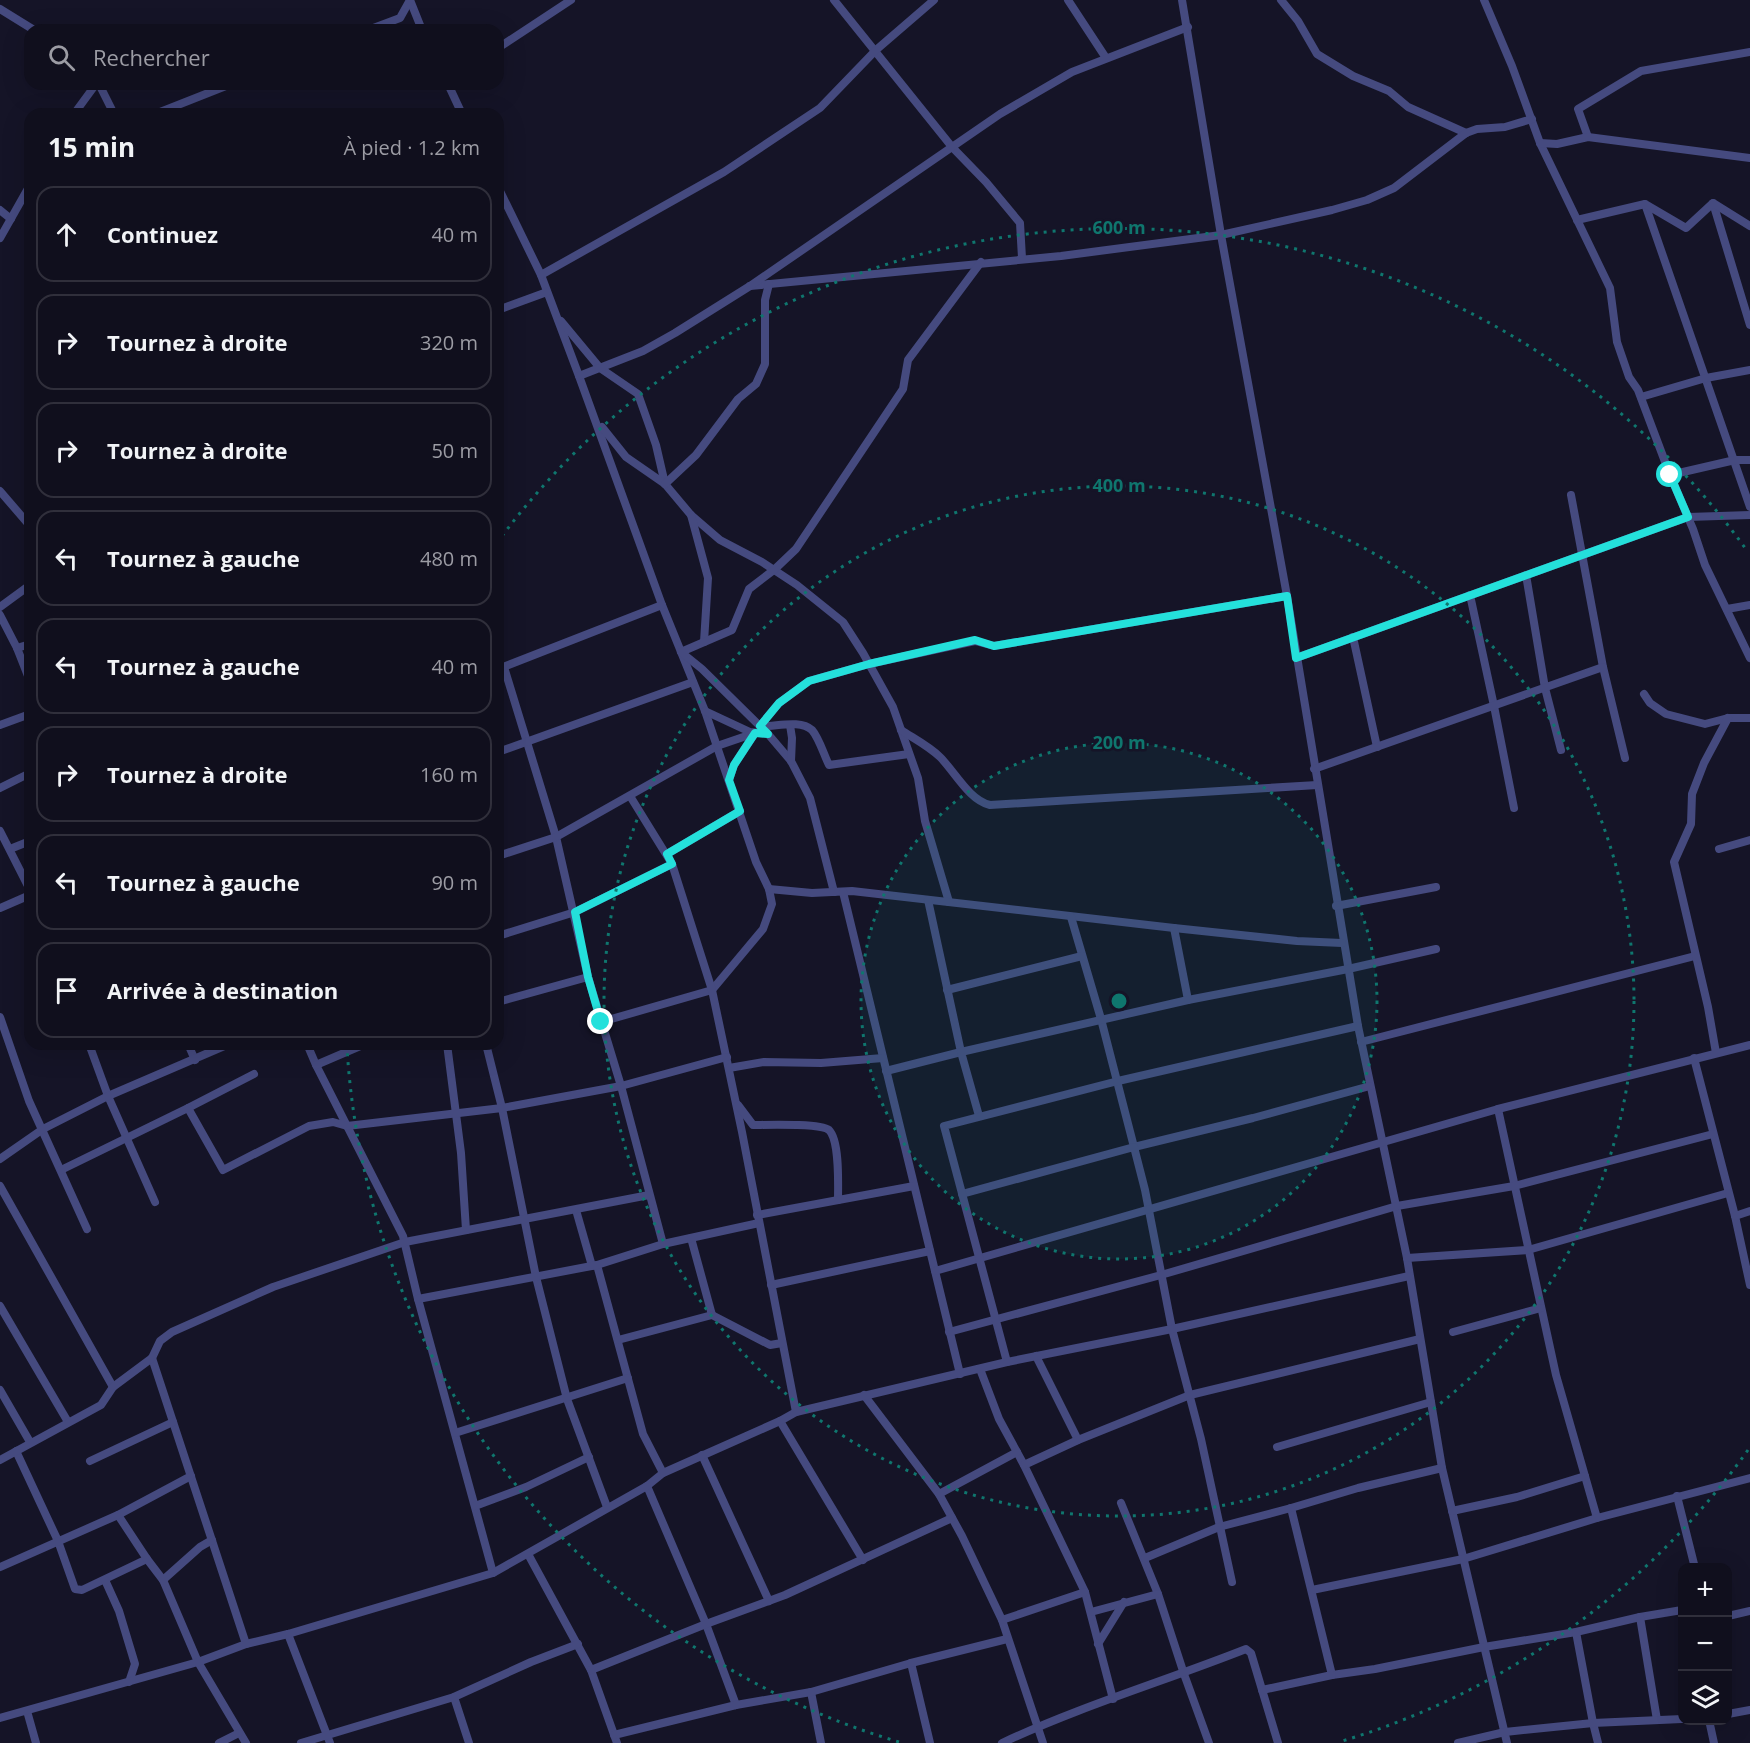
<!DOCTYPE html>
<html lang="fr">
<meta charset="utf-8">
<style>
:root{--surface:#100f1d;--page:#1e1d2a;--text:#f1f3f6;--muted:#9c9ca4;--line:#302f3b}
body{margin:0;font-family:"Open Sans",sans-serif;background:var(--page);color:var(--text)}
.controls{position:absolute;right:18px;bottom:18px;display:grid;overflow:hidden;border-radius:12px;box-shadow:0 6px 24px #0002}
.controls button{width:54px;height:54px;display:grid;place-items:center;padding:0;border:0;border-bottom:2px solid var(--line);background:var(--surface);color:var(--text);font:30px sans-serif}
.stop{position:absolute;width:18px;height:18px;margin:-14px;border:4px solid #24e0db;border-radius:50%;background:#fff}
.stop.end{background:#24e0db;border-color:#fff;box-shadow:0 2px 6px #0008}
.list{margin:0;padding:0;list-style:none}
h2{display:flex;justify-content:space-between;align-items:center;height:78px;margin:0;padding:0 24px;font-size:26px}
h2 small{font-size:20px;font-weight:400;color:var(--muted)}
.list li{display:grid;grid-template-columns:39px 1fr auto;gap:18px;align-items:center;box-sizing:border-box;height:96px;margin:0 12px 12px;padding:0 12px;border:2px solid var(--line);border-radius:18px}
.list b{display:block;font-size:22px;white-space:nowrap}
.list em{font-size:20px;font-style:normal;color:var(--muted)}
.icon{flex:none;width:33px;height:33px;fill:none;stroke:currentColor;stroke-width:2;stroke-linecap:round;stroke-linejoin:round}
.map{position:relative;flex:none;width:1750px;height:1743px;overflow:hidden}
.search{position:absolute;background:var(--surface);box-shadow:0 6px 24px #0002;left:24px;top:24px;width:480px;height:66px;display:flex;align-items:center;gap:15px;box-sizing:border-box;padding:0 21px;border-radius:18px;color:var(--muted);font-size:22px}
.panel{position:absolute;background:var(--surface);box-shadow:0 6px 24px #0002;left:24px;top:108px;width:480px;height:942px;border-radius:18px}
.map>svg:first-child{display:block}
</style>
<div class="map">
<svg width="1750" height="1743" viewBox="0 0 1750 1743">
<rect width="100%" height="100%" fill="#151427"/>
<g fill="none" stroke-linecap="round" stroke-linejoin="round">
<!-- street -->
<g stroke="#454a7f" stroke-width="8">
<path d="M 410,0 L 422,30"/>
<path d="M 834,0 L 952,147 L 986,182 L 1020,223 L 1022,258"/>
<path d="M 1068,0 L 1106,58"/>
<path d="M 1182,0 L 1221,235 L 1287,596 L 1358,1026 L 1407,1258 L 1442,1468 L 1507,1743"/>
<path d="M 1281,0 L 1298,21 L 1317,54 L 1353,76 L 1389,91 L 1408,107 L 1466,133"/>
<path d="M 1484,0 L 1512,66 L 1540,143 L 1610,288 L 1617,342 L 1629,377 L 1638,390 L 1670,475 L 1693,529 L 1705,565 L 1750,658"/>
<path d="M 0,9 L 34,30"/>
<path d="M 368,30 L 400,18 L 410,0"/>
<path d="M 498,48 L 571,0"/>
<path d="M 99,84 L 114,114"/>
<path d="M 448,84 L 462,114"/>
<path d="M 74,114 L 96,84"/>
<path d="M 155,114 L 231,84"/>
<path d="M 1588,137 L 1578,109 L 1641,71 L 1750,52"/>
<path d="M 1540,143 L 1557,144 L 1588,137 L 1750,158"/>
<path d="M 498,187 L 541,275 L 579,376 L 662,605 L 705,711 L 756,862 L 769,889 L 772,904 L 763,929 L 712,990 L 601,1022"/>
<path d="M 1713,203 L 1750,325"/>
<path d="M 1645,204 L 1750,507"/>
<path d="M 0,210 L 11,219"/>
<path d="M 1577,220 L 1645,204 L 1686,228 L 1713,203 L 1750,226"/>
<path d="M 0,238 L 30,185"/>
<path d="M 541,275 L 724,172 L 820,108 L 876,50 L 934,0"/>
<path d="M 750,286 L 1061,256 L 1221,235 L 1332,210 L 1367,200 L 1394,188 L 1466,133 L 1477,129 L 1505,127 L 1532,119"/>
<path d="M 498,310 L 547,292"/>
<path d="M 561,321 L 600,368 L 638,394 L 656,445 L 665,484"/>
<path d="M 579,376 L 643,351 L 675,333 L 750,286 L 1000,114 L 1072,72 L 1188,27"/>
<path d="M 1641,397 L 1706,378 L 1750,370"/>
<path d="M 602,427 L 626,457 L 665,484 L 691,515 L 720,540 L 762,562 L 797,585 L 843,622 L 863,653 L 893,707 L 918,778 L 925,821 L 949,902"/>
<path d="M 1670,475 L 1735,460 L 1750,460"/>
<path d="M 665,484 L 696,455 L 738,399 L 756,384 L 765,364 L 765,300 L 769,284"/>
<path d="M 0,491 L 30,526"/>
<path d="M 1571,495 L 1603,667 L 1625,758"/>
<path d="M 691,515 L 708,578 L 704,642"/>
<path d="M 1526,575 L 1545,688 L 1561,750"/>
<path d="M 1470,595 L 1494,706 L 1514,808"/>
<path d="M 0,607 L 30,585"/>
<path d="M 1727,609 L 1750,605"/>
<path d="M 0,615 L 17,648 L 30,681"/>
<path d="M 1353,637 L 1377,747"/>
<path d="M 17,648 L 30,644"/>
<path d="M 1296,658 L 1688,517 L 1750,515"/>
<path d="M 504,667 L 556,837 L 588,977 L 621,1086 L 663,1244"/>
<path d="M 498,669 L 662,605"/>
<path d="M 1644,694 L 1650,703 L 1666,714 L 1705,724 L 1728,718 L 1750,718"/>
<path d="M 705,711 L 750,732 L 768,734 L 791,761 L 810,798 L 834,892"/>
<path d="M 0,725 L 30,714"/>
<path d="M 790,725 L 792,738 L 791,761"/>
<path d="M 760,726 L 779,703 L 809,681 L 869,664 L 975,641 L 994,646 L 1287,596"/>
<path d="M 760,726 C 775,727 800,719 812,730 C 819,738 824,755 829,765 L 909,754"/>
<path d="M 901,730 C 913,738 929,746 940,757 C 955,772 969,800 990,805 L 1317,785"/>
<path d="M 768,734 L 702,669 L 681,652 L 732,630 L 749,589 L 775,569 L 796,549 L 903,389 L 908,360 L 981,262"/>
<path d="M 498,752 L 693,682"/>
<path d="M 1314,769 L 1603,667"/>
<path d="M 729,780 L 734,765 L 755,733"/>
<path d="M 0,788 L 30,773"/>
<path d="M 630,796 L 672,864 L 712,990 L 742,1132 L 796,1412"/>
<path d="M 0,831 L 30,890"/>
<path d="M 10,849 L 30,841"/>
<path d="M 1719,849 L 1750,840"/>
<path d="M 667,854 L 740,811"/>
<path d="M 498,856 L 556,837 L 717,746 L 755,733"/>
<path d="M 769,889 L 812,893 L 852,891 L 1174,928 L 1297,941 L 1342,943"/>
<path d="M 843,892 L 960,1374"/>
<path d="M 1336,906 L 1436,887"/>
<path d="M 0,908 L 30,895"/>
<path d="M 1071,917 L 1101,1019 L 1134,1147 L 1253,1118 L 1370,1086"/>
<path d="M 1174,928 L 1188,1000"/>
<path d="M 498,936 L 575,912 L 672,864"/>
<path d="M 947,990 L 1082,956"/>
<path d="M 498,1002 L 588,977"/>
<path d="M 0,1017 L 29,1101 L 87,1229"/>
<path d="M 1361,1042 L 1695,956"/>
<path d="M 89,1044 L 108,1096 L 155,1202"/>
<path d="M 188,1044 L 195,1060"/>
<path d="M 307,1044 L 316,1065 L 403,1236 L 418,1299 L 493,1573"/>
<path d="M 447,1044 L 461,1153 L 466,1230"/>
<path d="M 486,1044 L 502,1108 L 536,1277 L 567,1399 L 607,1507"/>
<path d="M 1716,1053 L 1708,1007 L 1674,862 L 1691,824 L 1692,794 L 1704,763 L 1728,718"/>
<path d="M 1694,1058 L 1735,1216 L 1750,1285"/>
<path d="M 316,1065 L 365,1044"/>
<path d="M 729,1068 L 764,1062 L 821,1063 L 883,1058"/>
<path d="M 886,1071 L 961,1052 L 928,900"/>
<path d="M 738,1105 L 753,1125 C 766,1125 820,1123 829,1130 C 840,1141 838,1185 838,1200"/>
<path d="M 188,1108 L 254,1074"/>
<path d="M 1498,1109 L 1556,1375 L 1597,1518"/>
<path d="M 979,1116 L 961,1052 L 1188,1000 L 1348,969 L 1436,949"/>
<path d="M 0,1159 L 43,1129 L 108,1096 L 229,1044"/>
<path d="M 61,1170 L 188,1108 L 223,1170 L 309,1126 L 333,1122 L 347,1126 L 502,1108 L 621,1086 L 727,1057"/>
<path d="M 0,1186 L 113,1387"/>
<path d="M 962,1194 L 1134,1147 L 1145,1190 L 1172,1329 L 1201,1439 L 1232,1582"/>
<path d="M 576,1210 L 592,1266"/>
<path d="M 757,1215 L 914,1186"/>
<path d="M 1735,1216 L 1750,1211"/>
<path d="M 691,1238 L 712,1315"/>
<path d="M 1407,1258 L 1528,1250 L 1728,1193"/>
<path d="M 597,1265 L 643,1434 L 663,1473"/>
<path d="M 935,1271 L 1498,1109 L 1750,1045"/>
<path d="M 771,1285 L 930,1251"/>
<path d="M 418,1299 L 597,1265 L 663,1244 L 759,1223"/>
<path d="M 0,1306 L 68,1422"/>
<path d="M 949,1332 L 1161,1275 L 1397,1206 L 1514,1186 L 1713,1134"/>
<path d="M 1453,1332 L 1541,1308"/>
<path d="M 618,1340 L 712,1315 L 770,1345 L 782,1343"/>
<path d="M 1036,1356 L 1078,1440"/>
<path d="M 152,1358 L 246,1644"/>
<path d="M 1007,1362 L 944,1126 L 1118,1081 L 1358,1026"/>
<path d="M 980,1369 L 999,1419 L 1024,1465 L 1085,1592 L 1113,1699"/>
<path d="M 0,1390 L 30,1442"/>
<path d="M 864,1395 L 939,1494 L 962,1536 L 1002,1620 L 1043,1743"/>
<path d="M 780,1421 L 863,1560"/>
<path d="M 455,1433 L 628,1378"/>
<path d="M 1277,1447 L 1431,1402"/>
<path d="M 16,1451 L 58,1541 L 75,1589 L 82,1590 L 147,1559"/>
<path d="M 702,1455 L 769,1601"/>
<path d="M 0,1460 L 101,1405 L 113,1387 L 152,1358 L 160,1341 L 172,1332 L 273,1287 L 405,1242 L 649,1195"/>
<path d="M 90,1461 L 173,1422"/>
<path d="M 1024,1465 L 1078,1440 L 1190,1395 L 1420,1339"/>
<path d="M 647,1486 L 706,1624 L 736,1705"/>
<path d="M 939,1494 L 1017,1452"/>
<path d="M 1677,1496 L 1695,1568"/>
<path d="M 1121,1503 L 1158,1594 L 1184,1674 L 1209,1743"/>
<path d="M 475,1506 L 526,1487 L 589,1457"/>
<path d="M 1291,1508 L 1332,1675 L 1375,1669 L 1484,1647 L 1576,1632 L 1640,1617 L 1682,1610"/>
<path d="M 1452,1511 L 1517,1497 L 1585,1476"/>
<path d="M 118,1515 L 147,1559 L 163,1580 L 198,1662 L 246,1743"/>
<path d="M 528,1554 L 591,1670 L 617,1743"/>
<path d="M 1145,1558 L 1219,1527 L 1291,1508 L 1358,1488 L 1442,1468"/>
<path d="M 0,1567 L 118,1515 L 191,1476"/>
<path d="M 105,1580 L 119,1611 L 135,1664 L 129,1682"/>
<path d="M 163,1580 L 200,1547 L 212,1540"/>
<path d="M 1312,1590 L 1463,1559 L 1597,1518 L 1750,1478"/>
<path d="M 1091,1612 L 1158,1594"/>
<path d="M 1728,1616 L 1750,1611"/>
<path d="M 1640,1617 L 1657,1720"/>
<path d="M 1002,1620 L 1085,1592"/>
<path d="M 1576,1632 L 1593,1723 L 1598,1743"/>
<path d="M 288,1634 L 330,1743"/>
<path d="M 1098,1644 L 1124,1602"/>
<path d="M 911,1663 L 930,1743"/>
<path d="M 591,1670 L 706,1624 L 785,1595 L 952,1518"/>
<path d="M 1262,1690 L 1332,1675"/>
<path d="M 811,1692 L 821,1743"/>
<path d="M 454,1697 L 469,1743"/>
<path d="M 27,1711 L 36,1743"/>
<path d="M 1728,1714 L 1750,1710"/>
<path d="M 0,1718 L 198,1662 L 246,1644 L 288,1634 L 493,1573 L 647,1486 L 663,1473 L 780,1421 L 796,1412 L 1007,1362 L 1172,1329 L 1409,1276"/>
<path d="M 1709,1720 L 1714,1743"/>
<path d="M 614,1735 L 736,1705 L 811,1692 L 911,1663 L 1007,1639"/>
<path d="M 219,1743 L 239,1733"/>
<path d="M 301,1743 L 454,1697 L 531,1662 L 578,1644"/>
<path d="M 1002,1743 C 1081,1706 1165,1681 1246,1649 L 1251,1653 L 1278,1743"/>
<path d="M 1458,1743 L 1505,1732 L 1593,1723 L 1682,1719"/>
</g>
</g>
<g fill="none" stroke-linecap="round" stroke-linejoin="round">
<!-- route -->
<path stroke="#24e0db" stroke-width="8" d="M 601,1022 L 588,977 L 575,912 L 672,864 L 667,854 L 740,811 L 729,780 L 734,765 L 755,733 L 768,734 L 760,726 L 779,703 L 809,681 L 869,664 L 975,640 L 994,646 L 1287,596 L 1296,658 L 1688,517 L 1670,475"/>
</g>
<!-- distance rings -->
<circle cx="1119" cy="1001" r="258" fill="#0f766e" fill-opacity=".12"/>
<g fill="none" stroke="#0f766e" stroke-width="3" stroke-dasharray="3 6">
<circle cx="1119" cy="1001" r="258"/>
<circle cx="1119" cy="1001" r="515"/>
<path d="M1748 1450A773 773 0 0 1 1339 1742M899 1742A773 773 0 0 1 347 1048M502 536A773 773 0 0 1 1748 552"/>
</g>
<circle cx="1119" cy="1001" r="9" fill="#0f766e" stroke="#151427" stroke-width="3"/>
<g font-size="18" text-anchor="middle" font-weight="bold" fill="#0f766e" stroke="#151427" stroke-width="5" stroke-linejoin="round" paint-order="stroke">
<text x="1119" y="234">600 m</text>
<text x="1119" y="492">400 m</text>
<text x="1119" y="749">200 m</text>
</g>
</svg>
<div class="controls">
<button>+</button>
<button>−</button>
<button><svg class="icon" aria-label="layers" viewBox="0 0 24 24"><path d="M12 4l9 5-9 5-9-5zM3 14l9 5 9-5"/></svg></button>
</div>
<div class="stop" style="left:1670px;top:475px"></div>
<div class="stop end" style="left:601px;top:1022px"></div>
<div class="search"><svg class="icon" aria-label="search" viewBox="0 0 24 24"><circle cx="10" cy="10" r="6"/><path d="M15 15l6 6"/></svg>Rechercher</div>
<section class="panel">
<h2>15 min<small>À pied · 1.2 km</small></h2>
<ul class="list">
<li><svg class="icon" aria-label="ahead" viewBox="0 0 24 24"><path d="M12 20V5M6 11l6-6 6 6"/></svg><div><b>Continuez</b></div><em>40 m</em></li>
<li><svg class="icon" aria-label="right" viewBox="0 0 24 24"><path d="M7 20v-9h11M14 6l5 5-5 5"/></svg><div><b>Tournez à droite</b></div><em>320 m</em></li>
<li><svg class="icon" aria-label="right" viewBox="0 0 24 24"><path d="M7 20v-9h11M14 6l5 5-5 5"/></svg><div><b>Tournez à droite</b></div><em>50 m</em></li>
<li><svg class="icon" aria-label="left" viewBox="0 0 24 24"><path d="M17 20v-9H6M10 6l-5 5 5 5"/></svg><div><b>Tournez à gauche</b></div><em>480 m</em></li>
<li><svg class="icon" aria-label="left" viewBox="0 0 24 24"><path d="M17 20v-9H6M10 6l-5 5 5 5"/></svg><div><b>Tournez à gauche</b></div><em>40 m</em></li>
<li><svg class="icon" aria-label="right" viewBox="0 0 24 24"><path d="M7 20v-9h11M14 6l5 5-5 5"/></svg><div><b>Tournez à droite</b></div><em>160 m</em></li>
<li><svg class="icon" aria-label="left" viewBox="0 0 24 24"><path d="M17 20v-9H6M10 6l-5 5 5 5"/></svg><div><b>Tournez à gauche</b></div><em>90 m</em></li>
<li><svg class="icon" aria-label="arrive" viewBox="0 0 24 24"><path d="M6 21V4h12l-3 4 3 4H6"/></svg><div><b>Arrivée à destination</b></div></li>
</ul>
</section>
</div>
